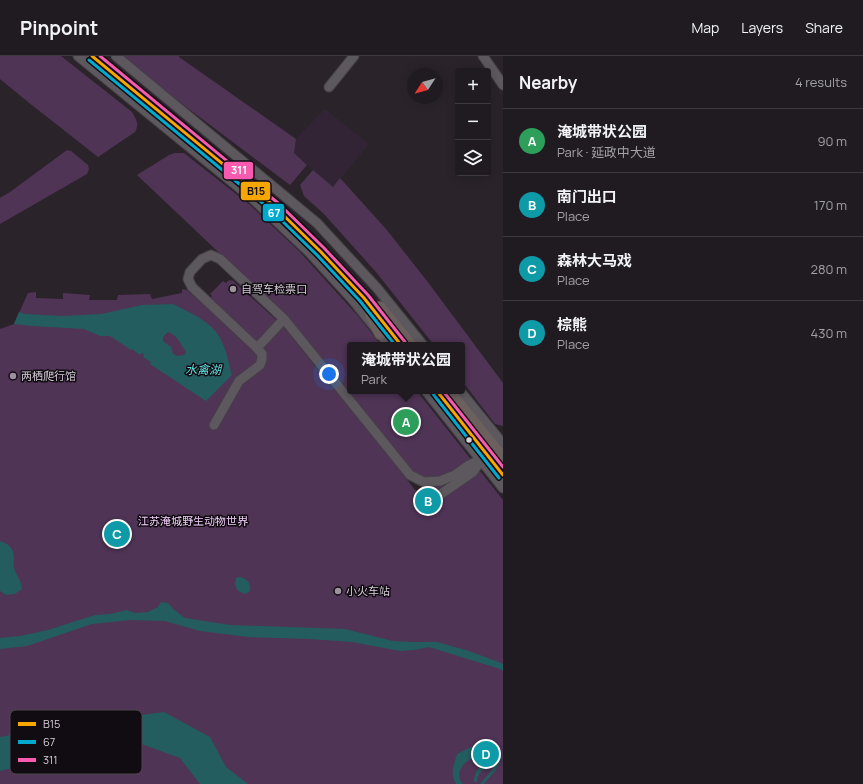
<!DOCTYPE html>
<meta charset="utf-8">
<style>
:root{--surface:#201b20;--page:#282429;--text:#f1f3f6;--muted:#a2a1a5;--line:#3d393e;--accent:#9a939c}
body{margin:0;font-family:Manrope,"Noto Sans SC",sans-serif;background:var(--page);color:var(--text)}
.controls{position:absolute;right:12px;top:12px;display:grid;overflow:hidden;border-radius:4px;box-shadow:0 2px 10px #0003}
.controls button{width:36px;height:36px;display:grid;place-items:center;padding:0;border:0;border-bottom:1px solid var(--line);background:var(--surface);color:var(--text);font:20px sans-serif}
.compass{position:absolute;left:407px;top:12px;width:36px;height:36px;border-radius:50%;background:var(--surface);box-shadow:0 2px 10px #0003;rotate:234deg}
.you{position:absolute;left:329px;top:318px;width:14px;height:14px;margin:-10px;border:3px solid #fff;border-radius:50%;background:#1a73e8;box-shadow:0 0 0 6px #1a73e833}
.badge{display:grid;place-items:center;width:26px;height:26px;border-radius:50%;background:var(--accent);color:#fff;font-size:13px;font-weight:700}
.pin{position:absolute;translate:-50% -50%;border:2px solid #fff;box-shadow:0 1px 4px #0006}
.popup{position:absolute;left:347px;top:286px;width:118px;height:52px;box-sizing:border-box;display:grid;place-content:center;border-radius:4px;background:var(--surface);filter:drop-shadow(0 1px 3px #0005);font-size:13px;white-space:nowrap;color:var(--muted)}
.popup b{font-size:15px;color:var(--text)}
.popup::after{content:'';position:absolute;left:50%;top:100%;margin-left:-8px;border:8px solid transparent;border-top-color:var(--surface)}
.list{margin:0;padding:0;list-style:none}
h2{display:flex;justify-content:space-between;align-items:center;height:52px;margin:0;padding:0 16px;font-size:17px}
h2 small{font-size:13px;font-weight:400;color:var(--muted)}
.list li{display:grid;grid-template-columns:26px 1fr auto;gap:12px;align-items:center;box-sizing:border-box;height:64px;padding:0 16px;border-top:1px solid var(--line)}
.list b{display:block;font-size:15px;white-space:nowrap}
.list p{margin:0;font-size:13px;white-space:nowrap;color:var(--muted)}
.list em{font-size:13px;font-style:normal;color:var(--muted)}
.icon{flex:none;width:22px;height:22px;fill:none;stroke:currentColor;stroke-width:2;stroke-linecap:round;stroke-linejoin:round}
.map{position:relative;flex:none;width:503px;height:728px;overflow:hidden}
header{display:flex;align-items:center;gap:24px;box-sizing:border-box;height:56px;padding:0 20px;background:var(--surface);border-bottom:1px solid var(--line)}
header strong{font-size:19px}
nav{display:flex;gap:22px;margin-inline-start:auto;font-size:14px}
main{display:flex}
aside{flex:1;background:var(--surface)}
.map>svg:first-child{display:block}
</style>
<header>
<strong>Pinpoint</strong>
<nav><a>Map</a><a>Layers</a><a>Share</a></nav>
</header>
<main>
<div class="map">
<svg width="503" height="728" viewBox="0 0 503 728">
<rect width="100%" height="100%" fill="#2a242a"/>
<!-- built -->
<path fill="#322435" d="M 325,53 L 369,88 L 333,131 L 294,97 L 296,83 Z"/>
<!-- green -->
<g fill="#4f3455">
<path d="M 0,0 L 61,0 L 132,56 C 136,64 140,67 135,76 L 98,101 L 28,46 L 0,23 Z"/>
<path d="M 124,0 L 179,0 L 179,1 L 296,83 L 294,97 L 307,109 L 290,129 L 149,23 Z"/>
<path d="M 67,94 L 71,95 L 88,109 L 89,113 L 87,118 L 0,168 L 0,142 L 10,136 Z"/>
<path d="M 175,97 L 184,97 L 250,149 L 299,195 L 358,260 L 381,289 L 350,289 L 350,335 L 417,335 L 503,444 L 503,728 L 0,728 L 0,273 L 14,268 L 28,237 L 36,236 L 36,242 L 63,243 L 63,237 L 90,239 L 89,244 L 117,244 L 118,239 L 150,238 L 152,243 L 182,237 L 182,234 L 183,233 L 187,234 L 204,249 L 212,240 L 210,238 L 223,225 L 226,227 L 229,224 L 231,225 L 232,224 L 283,270 L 321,318 L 370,376 L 415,434 L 420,436 L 433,455 L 438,451 L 290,264 L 137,119 L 169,99 Z"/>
<path d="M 313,114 L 333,131 L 340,122 L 386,173 L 427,225 L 503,327 L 503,370 L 495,368 L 462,325 L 462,289 L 434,289 L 376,216 L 324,158 L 304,140 L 300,129 Z"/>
</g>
<!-- water -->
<g fill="#235d5f" fill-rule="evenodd">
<path d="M 173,248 C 190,257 215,267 222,286 C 227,296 229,309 232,319 L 206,345 L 150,308 L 151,306 L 143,301 L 144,299 L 142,297 L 140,299 L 132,293 L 131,294 L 110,280 L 100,280 L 84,273 L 32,270 L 14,268 L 19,256 L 25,258 L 63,260 L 101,258 L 142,249 ZM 168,276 C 178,280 180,287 186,296 L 184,299 L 177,300 L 173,298 L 171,291 L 163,285 L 163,281 Z"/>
<path d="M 0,485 C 9,488 14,492 14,503 C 14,506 13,509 14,512 C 16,520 22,525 22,533 L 15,538 L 6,539 L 0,535 Z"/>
<path d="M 240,521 C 248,523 251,527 250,535 L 245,538 L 238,535 L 235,529 L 236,522 Z"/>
<path d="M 161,546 L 168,547 L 173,553 L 185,562 L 230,569 L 345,573 L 393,585 L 412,586 L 437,586 L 469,595 L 501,607 L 503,608 L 503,615 L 500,613 L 429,591 L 414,594 L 400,595 L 352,586 L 309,583 L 248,581 L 200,575 L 165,565 L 130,564 L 92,568 L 27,590 L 0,593 L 0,582 L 20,580 L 48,574 L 95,559 L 110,558 L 127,554 L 135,557 L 148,556 L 158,551 Z"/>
<path d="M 164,656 L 210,681 L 226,711 L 248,728 L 200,728 L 180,702 L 136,686 L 93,693 L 0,715 L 0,681 L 46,672 Z"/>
<path d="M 471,691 L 475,692 L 478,697 L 488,691 L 485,701 C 480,703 476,701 472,703 C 462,706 454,720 463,728 L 456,728 C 450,719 454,708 457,698 Z"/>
<path d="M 498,698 L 501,699 L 502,702 L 495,715 L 484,728 L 480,728 L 492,714 L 494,710 C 485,711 477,716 477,726 L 476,726 L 474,725 C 474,719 478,711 483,709 C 488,707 492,708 495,704 C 497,702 497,700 498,698 Z"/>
</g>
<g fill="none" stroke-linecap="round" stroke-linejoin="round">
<!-- minor casing -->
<g stroke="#454046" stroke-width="11">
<g id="minor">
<path d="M 78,0 L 253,143 L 309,196 L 352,243 L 389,289"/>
<path d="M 116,0 L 317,167 L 377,232 L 423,289"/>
<path d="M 483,0 L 503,29"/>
<path d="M 329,31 L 354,0"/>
<path d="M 284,263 L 257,292 L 192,231 L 188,223 L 190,216 L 202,203 L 211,199 L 220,203 L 284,263 L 410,419 L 424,426 L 440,425 L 455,419 L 469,409 L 488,400 L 496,393 L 503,389"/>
<path d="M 426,335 L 503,432"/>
<path d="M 460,335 L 503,388"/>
<path d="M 214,369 L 239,325 L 260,309 L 262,303 L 262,298 L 257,292"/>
<path d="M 421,449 L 425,445 L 441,438 L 473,416 L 481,404"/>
</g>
</g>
<!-- major casing -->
<g stroke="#454046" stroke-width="13">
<g id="major">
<path d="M 92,0 L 275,151 L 321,196 L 364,242 L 401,289"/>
<path d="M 380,251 L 411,289"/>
<path d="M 371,260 L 380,278"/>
<path d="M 437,335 L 503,419"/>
<path d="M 449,335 L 503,402"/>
</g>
</g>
<!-- minor -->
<use href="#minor" stroke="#5d585e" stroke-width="9"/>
<!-- major -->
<use href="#major" stroke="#6b605e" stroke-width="11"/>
<!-- bus-1 casing -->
<g stroke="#110c12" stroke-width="6">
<g id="bus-1">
<path d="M 92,0 L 275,151 L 321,196 L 364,242 L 401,289"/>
<path d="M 437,335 L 503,419"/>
</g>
</g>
<!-- bus-2 casing -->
<g stroke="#110c12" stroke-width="6">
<g id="bus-2">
<path d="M 89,4 L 272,155 L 317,199 L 360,245 L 395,289"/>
<path d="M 433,338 L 499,422"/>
</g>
</g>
<!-- bus-3 casing -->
<g stroke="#110c12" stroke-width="6">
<g id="bus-3">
<path d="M 100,0 L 278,147 L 324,192 L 368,239 L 405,286"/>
<path d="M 443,335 L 503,411"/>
</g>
</g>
<!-- bus-1 -->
<use href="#bus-1" stroke="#f7a600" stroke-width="3"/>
<!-- bus-2 -->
<use href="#bus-2" stroke="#00a9ce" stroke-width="3"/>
<!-- bus-3 -->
<use href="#bus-3" stroke="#f75aaf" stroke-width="3"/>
</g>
<!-- markers -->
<g fill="#9a939c" stroke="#110c12" stroke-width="1.5">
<circle cx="233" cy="233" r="4"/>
<circle cx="13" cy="320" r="4"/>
<circle cx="338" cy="535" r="4"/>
</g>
<circle fill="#d7cfd9" stroke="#110c12" stroke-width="1.5" cx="469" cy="384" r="3.5"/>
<g text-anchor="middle" stroke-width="3" stroke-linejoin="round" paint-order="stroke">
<!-- poi labels -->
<g font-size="11" fill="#d7cfd9" stroke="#110c12" text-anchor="start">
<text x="241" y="237">自驾车检票口</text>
<text x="21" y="324">两栖爬行馆</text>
<text x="346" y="539">小火车站</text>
</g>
<!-- park labels -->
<g font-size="11" fill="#f1cff8" stroke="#110c12">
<text x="193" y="469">江苏淹城野生动物世界</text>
</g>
<!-- water labels -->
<g font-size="12" font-style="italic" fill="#61dee0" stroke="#110c12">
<text x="203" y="318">水禽湖</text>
</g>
</g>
<!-- legend -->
<rect x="10" y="654" width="132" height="64" rx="6" fill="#110c12" stroke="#4c464e" stroke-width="1"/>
<rect x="18" y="666" width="18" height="4" fill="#f7a600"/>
<rect x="18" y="684" width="18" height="4" fill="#00a9ce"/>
<rect x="18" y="702" width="18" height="4" fill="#f75aaf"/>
<g font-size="11" fill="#d7cfd9">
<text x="43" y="672">B15</text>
<text x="43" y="690">67</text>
<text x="43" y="708">311</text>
</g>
<g stroke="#110c12" stroke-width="1.5">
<rect x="223" y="105" width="31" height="19" rx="4" fill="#f75aaf"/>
<rect x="240" y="125" width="31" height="20" rx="4" fill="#f7a600"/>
<rect x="262" y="147" width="23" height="19" rx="4" fill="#00a9ce"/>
</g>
<g font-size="11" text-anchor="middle" font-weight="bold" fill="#fff">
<text x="239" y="118">311</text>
<text x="274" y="161">67</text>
</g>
<g font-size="11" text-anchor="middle" font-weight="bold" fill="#111">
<text x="256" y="139">B15</text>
</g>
</svg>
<div class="controls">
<button>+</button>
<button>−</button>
<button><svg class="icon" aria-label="layers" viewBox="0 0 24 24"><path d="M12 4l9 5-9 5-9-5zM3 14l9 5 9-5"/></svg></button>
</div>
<svg class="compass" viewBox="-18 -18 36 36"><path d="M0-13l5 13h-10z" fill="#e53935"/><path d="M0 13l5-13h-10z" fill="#a2a1a5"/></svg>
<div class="you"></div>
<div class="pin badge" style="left:406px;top:366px;background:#2e9e5b">A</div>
<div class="popup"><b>淹城带状公园</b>Park</div>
<div class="pin badge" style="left:428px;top:445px;background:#0f9aa8">B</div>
<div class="pin badge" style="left:117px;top:478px;background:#0f9aa8">C</div>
<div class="pin badge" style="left:486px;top:698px;background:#0f9aa8">D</div>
</div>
<aside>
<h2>Nearby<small>4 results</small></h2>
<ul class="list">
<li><span class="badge" style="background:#2e9e5b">A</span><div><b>淹城带状公园</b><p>Park · 延政中大道</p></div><em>90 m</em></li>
<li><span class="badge" style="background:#0f9aa8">B</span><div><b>南门出口</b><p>Place</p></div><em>170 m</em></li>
<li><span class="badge" style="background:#0f9aa8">C</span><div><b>森林大马戏</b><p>Place</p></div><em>280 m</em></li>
<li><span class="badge" style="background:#0f9aa8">D</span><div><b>棕熊</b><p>Place</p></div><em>430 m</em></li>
</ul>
</aside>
</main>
